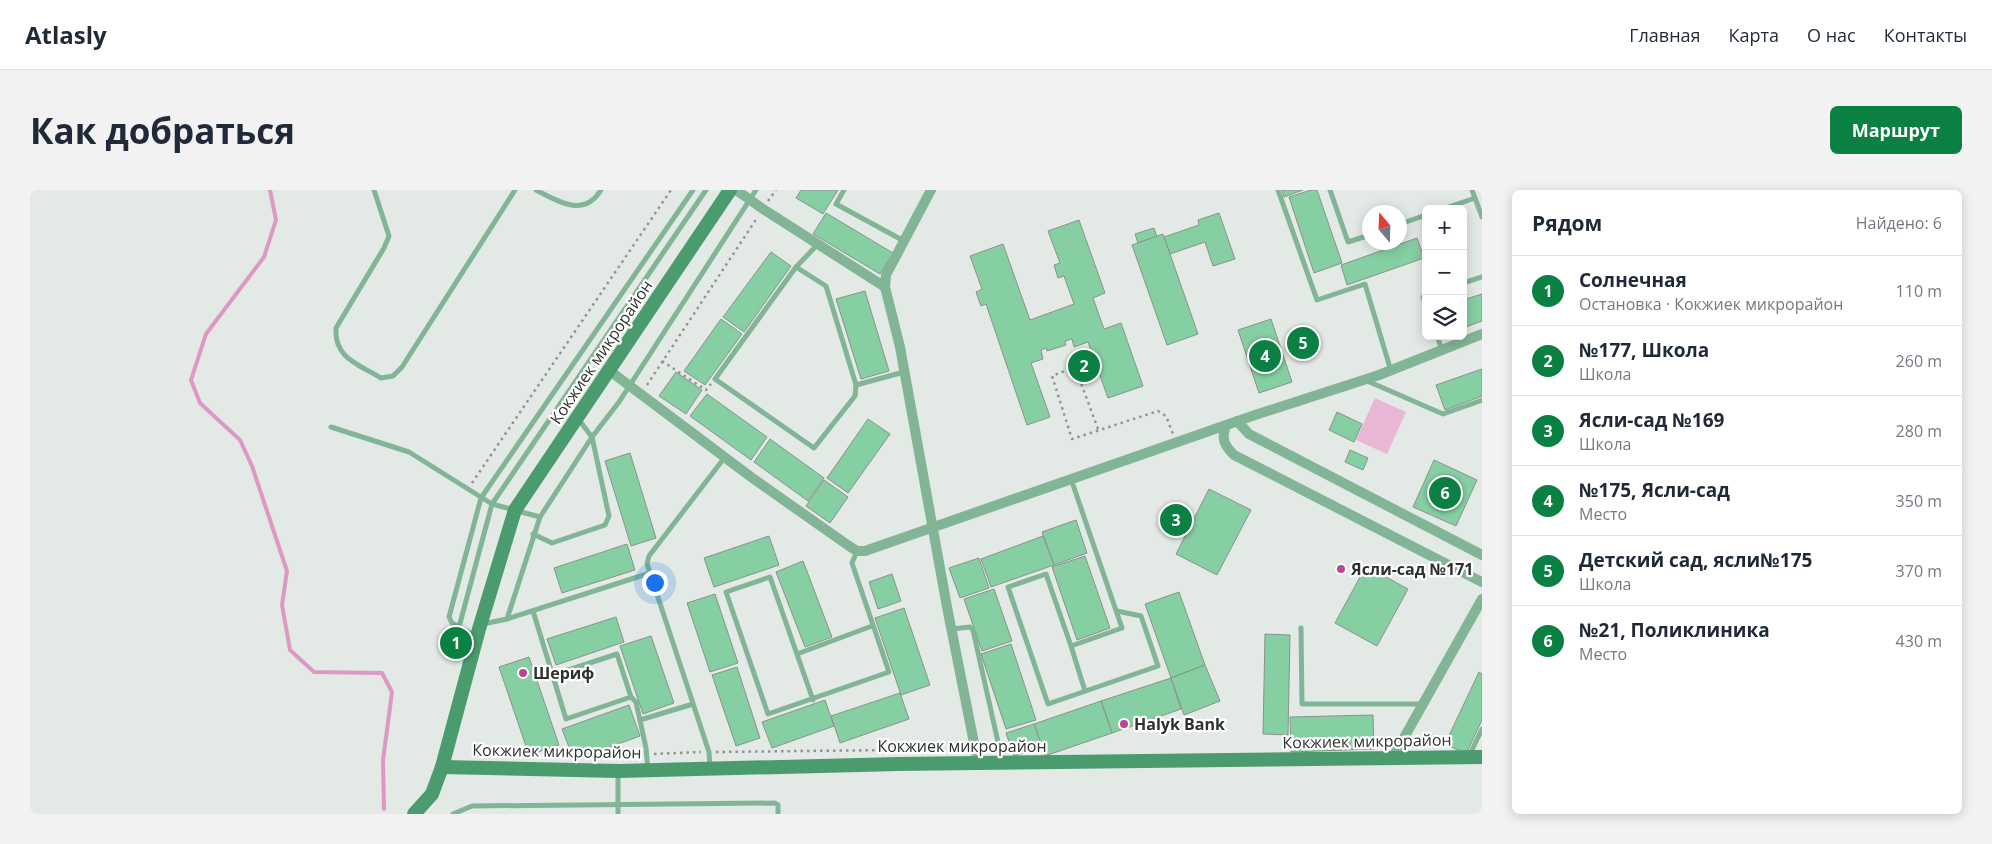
<!DOCTYPE html>
<html lang="ru">
<meta charset="utf-8">
<style>
:root{--surface:#fff;--page:#f2f2f3;--text:#1f2937;--muted:#747a83;--line:#e0e1e3;--accent:#0b8043}
body{margin:0;font-family:"Open Sans",sans-serif;background:var(--page);color:var(--text)}
.controls{position:absolute;right:15px;top:15px;display:grid;overflow:hidden;border-radius:8px;box-shadow:0 2px 12px #0003}
.controls button{width:45px;height:45px;display:grid;place-items:center;padding:0;border:0;border-bottom:1px solid var(--line);background:var(--surface);color:var(--text);font:25px sans-serif}
.compass{position:absolute;left:1332px;top:15px;width:45px;height:45px;border-radius:50%;background:var(--surface);box-shadow:0 2px 12px #0003;rotate:341deg}
.you{position:absolute;left:624px;top:392px;width:18px;height:18px;margin:-12px;border:4px solid #fff;border-radius:50%;background:#1a73e8;box-shadow:0 0 0 8px #1a73e833}
.badge{display:grid;place-items:center;width:32px;height:32px;border-radius:50%;background:var(--accent);color:#fff;font-size:16px;font-weight:700}
.pin{position:absolute;translate:-50% -50%;border:2px solid #fff;box-shadow:0 1px 5px #0006}
.list{margin:0;padding:0;list-style:none}
h2{display:flex;justify-content:space-between;align-items:center;height:65px;margin:0;padding:0 20px;font-size:21px}
h2 small{font-size:16px;font-weight:400;color:var(--muted)}
.list li{display:grid;grid-template-columns:32px 1fr auto;gap:15px;align-items:center;box-sizing:border-box;height:70px;padding:0 20px;border-top:1px solid var(--line)}
.list b{display:block;font-size:19px;white-space:nowrap}
.list p{margin:0;font-size:16px;white-space:nowrap;color:var(--muted)}
.list em{font-size:16px;font-style:normal;color:var(--muted)}
.icon{flex:none;width:28px;height:28px;fill:none;stroke:currentColor;stroke-width:2;stroke-linecap:round;stroke-linejoin:round}
.map{position:relative;flex:none;width:1452px;height:624px;overflow:hidden;border-radius:8px}
header{display:flex;align-items:center;gap:30px;box-sizing:border-box;height:70px;padding:0 25px;background:var(--surface);border-bottom:1px solid var(--line)}
header strong{font-size:24px}
nav{display:flex;gap:28px;margin-inline-start:auto;font-size:18px}
.intro{display:flex;align-items:center;justify-content:space-between;box-sizing:border-box;height:120px;padding:0 30px}
h1{margin:0;font-size:35px}
.button{padding:12px 22px;border-radius:8px;background:var(--accent);color:#fff;font-size:18px;font-weight:700}
main{display:flex;gap:30px;padding:0 30px}
aside{flex:1;background:var(--surface);border-radius:8px;box-shadow:0 2px 12px #0003}
.map>svg:first-child{display:block}
</style>
<header>
<strong>Atlasly</strong>
<nav><a>Главная</a><a>Карта</a><a>О нас</a><a>Контакты</a></nav>
</header>
<div class="intro"><h1>Как добраться</h1><a class="button">Маршрут</a></div>
<main>
<div class="map">
<svg width="1452" height="624" viewBox="0 0 1452 624">
<rect width="100%" height="100%" fill="#e3e9e5"/>
<!-- green -->
<path fill="#e9b6d5" d="M 1345,208 L 1376,222 L 1357,264 L 1326,250 Z"/>
<g fill="none" stroke-linecap="round" stroke-linejoin="round">
<!-- stream -->
<path stroke="#dc99c4" stroke-width="4" d="M 240,0 L 246,30 L 234,67 L 176,144 L 161,190 L 170,213 L 210,250 L 222,276 L 257,381 L 252,415 L 260,460 L 284,482 L 352,483 L 362,502 L 353,570 L 354,619"/>
</g>
<!-- building -->
<g fill="#85cfa2" stroke="#8b918d">
<path d="M 771,0 L 808,0 L 793,24 L 766,8 Z"/>
<path d="M 1252,0 L 1273,0 L 1254,7 Z"/>
<path d="M 1281,0 L 1287,0 L 1312,73 L 1284,83 L 1259,7 Z"/>
<path d="M 796,23 L 863,63 L 850,84 L 783,44 Z"/>
<path d="M 1189,23 L 1205,69 L 1183,76 L 1175,52 L 1140,64 L 1134,47 L 1169,35 L 1168,30 Z"/>
<path d="M 1049,30 L 1075,103 L 1063,108 L 1074,139 L 1091,133 L 1113,196 L 1078,208 L 1058,152 L 1044,157 L 1042,149 L 1035,151 L 1036,155 L 1017,161 L 1016,158 L 1011,160 L 1013,169 L 1001,173 L 1020,227 L 997,235 L 956,114 L 951,116 L 946,102 L 952,99 L 940,66 L 973,54 L 1000,130 L 1044,114 L 1034,86 L 1028,88 L 1024,75 L 1030,73 L 1018,41 Z"/>
<path d="M 1124,38 L 1127,47 L 1108,53 L 1105,44 Z"/>
<path d="M 1133,44 L 1168,144 L 1137,155 L 1102,55 Z"/>
<path d="M 1387,48 L 1394,68 L 1317,95 L 1311,75 Z"/>
<path d="M 741,62 L 761,76 L 714,142 L 693,127 Z"/>
<path d="M 835,101 L 859,181 L 831,189 L 806,109 Z"/>
<path d="M 1452,104 L 1452,131 L 1433,138 L 1433,110 Z"/>
<path d="M 691,129 L 712,144 L 675,195 L 654,181 Z"/>
<path d="M 1241,129 L 1262,192 L 1229,203 L 1208,140 Z"/>
<path d="M 1452,179 L 1452,206 L 1415,220 L 1406,195 Z"/>
<path d="M 646,182 L 672,200 L 656,224 L 629,206 Z"/>
<path d="M 677,204 L 737,247 L 721,270 L 660,226 Z"/>
<path d="M 1307,222 L 1332,234 L 1324,252 L 1299,240 Z"/>
<path d="M 838,229 L 860,244 L 818,303 L 797,288 Z"/>
<path d="M 740,249 L 794,288 L 778,311 L 724,272 Z"/>
<path d="M 1320,260 L 1338,268 L 1333,280 L 1315,272 Z"/>
<path d="M 600,263 L 626,348 L 601,356 L 575,271 Z"/>
<path d="M 1404,270 L 1447,290 L 1426,336 L 1383,317 Z"/>
<path d="M 794,290 L 818,307 L 800,333 L 776,316 Z"/>
<path d="M 1179,299 L 1221,320 L 1187,385 L 1146,364 Z"/>
<path d="M 1046,330 L 1057,363 L 1024,375 L 1012,342 Z"/>
<path d="M 739,346 L 749,375 L 684,397 L 674,368 Z"/>
<path d="M 1013,346 L 1024,375 L 961,397 L 951,369 Z"/>
<path d="M 597,354 L 605,380 L 532,403 L 524,378 Z"/>
<path d="M 1055,366 L 1080,438 L 1047,450 L 1022,377 Z"/>
<path d="M 949,368 L 959,398 L 930,408 L 919,378 Z"/>
<path d="M 773,371 L 802,447 L 775,457 L 746,382 Z"/>
<path d="M 1336,376 L 1378,399 L 1347,456 L 1305,433 Z"/>
<path d="M 862,384 L 871,411 L 848,419 L 839,392 Z"/>
<path d="M 964,399 L 982,451 L 952,461 L 934,409 Z"/>
<path d="M 1149,402 L 1175,475 L 1141,488 L 1115,414 Z"/>
<path d="M 685,404 L 708,473 L 680,482 L 657,413 Z"/>
<path d="M 874,418 L 900,495 L 871,505 L 845,428 Z"/>
<path d="M 586,427 L 594,452 L 526,475 L 517,449 Z"/>
<path d="M 1235,444 L 1260,445 L 1258,545 L 1233,544 Z"/>
<path d="M 621,446 L 644,513 L 613,524 L 590,456 Z"/>
<path d="M 981,454 L 1006,530 L 976,539 L 951,464 Z"/>
<path d="M 499,467 L 529,555 L 499,565 L 469,477 Z"/>
<path d="M 1175,475 L 1190,511 L 1154,525 L 1141,488 Z"/>
<path d="M 707,477 L 730,548 L 706,556 L 682,485 Z"/>
<path d="M 1449,482 L 1452,484 L 1452,530 L 1436,564 L 1415,554 Z"/>
<path d="M 1141,488 L 1151,519 L 1082,543 L 1071,511 Z"/>
<path d="M 870,503 L 879,529 L 810,553 L 801,526 Z"/>
<path d="M 795,510 L 804,536 L 742,558 L 732,532 Z"/>
<path d="M 1071,511 L 1082,543 L 1015,566 L 1004,534 Z"/>
<path d="M 599,515 L 610,546 L 544,570 L 532,539 Z"/>
<path d="M 1343,525 L 1344,559 L 1261,562 L 1260,527 Z"/>
<path d="M 1004,534 L 1012,557 L 984,566 L 976,543 Z"/>
</g>
<g fill="none" stroke-linecap="round" stroke-linejoin="round">
<!-- path -->
<g stroke="#919592" stroke-width="2.5" stroke-dasharray="2.5 4" stroke-linecap="butt">
<path d="M 738,11 L 746,0"/>
<path d="M 632,171 L 676,200 L 681,194"/>
<path d="M 617,195 L 727,28"/>
<path d="M 1068,239 L 1045,177 L 1022,186 L 1042,249 L 1128,221 L 1136,226 L 1143,244"/>
<path d="M 442,293 L 641,0"/>
<path d="M 686,562 L 863,560"/>
<path d="M 624,564 L 671,562"/>
<path d="M 557,567 L 608,564"/>
</g>
<!-- lane -->
<g stroke="#82b595" stroke-width="5">
<path d="M 344,0 L 359,46 L 354,58 L 306,138 C 304,168 328,174 351,188 L 363,186 L 372,177 L 485,0"/>
<path d="M 506,0 C 529,12 554,28 571,0"/>
<path d="M 814,0 L 806,14 L 874,51"/>
<path d="M 1248,0 L 1287,110 L 1335,94 L 1361,181"/>
<path d="M 1300,0 L 1318,52 L 1340,45"/>
<path d="M 1442,0 L 1452,27"/>
<path d="M 1413,19 L 1445,8"/>
<path d="M 1370,34 L 1393,26 L 1396,34"/>
<path d="M 766,77 L 796,96 L 826,195 L 825,206 L 784,258 L 685,189 Z"/>
<path d="M 766,77 L 788,54"/>
<path d="M 1433,93 L 1452,87"/>
<path d="M 1396,106 L 1393,107 L 1396,115"/>
<path d="M 1407,146 L 1412,160"/>
<path d="M 1335,190 L 1413,224 L 1452,210"/>
<path d="M 826,195 L 874,182"/>
<path d="M 301,237 L 379,262 L 462,314 L 676,0"/>
<path d="M 1041,289 L 1092,438 L 1041,456 L 1016,384 L 978,397 L 1018,514 L 1128,476 L 1111,426 L 1087,421"/>
<path d="M 503,344 L 522,353 L 575,335 L 579,326 L 562,247 L 549,230"/>
<path d="M 503,421 L 536,529 L 601,507 L 587,464 L 523,485"/>
<path d="M 477,429 L 620,383"/>
<path d="M 453,434 L 477,429 L 510,327 L 562,247 L 589,212 L 726,0"/>
<path d="M 429,437 L 462,314 L 510,327"/>
<path d="M 1271,438 L 1272,514 L 1393,514"/>
<path d="M 922,439 L 940,437 L 943,440 L 972,570"/>
<path d="M 447,447 L 422,433 L 419,427 L 451,308 L 663,0"/>
<path d="M 1041,456 L 1055,501"/>
<path d="M 767,464 L 842,436"/>
<path d="M 601,507 L 606,512 L 616,558 L 618,580"/>
<path d="M 783,510 L 740,387 L 696,402 L 738,524 L 859,482 L 822,373 L 827,361"/>
<path d="M 610,530 L 663,514"/>
<path d="M 1439,566 L 1452,539"/>
<path d="M 680,577 L 679,562 L 617,374 L 619,366 L 695,267"/>
<path d="M 588,581 L 588,624"/>
<path d="M 423,624 L 442,616 L 745,613 L 748,615 L 748,624"/>
</g>
<!-- street -->
<g stroke="#82b595" stroke-width="10">
<path d="M 706,0 L 733,19 L 855,97"/>
<path d="M 901,0 L 856,85 L 855,97 L 870,157 L 917,417 L 948,573"/>
<path d="M 580,181 L 721,287 L 819,356 L 827,361 L 835,361 L 1225,225 L 1349,185 L 1452,144"/>
<path d="M 1207,231 L 1219,244 L 1452,365"/>
<path d="M 1196,235 C 1191,249 1194,255 1204,265 L 1452,392"/>
<path d="M 1362,569 L 1452,409"/>
</g>
<!-- secondary -->
<g stroke="#4a9b6d" stroke-width="14">
<path d="M 412,577 L 588,581 L 868,574 L 1452,567"/>
<path d="M 384,624 L 402,604 L 412,577 L 449,439 L 485,320 L 700,0"/>
</g>
</g>
<!-- markers -->
<g fill="#bc4499" stroke="#fff" stroke-width="2">
<circle cx="1311" cy="379" r="5"/>
<circle cx="493" cy="483" r="5"/>
<circle cx="1094" cy="534" r="5"/>
</g>
<g text-anchor="middle" stroke-width="4.5" stroke-linejoin="round" paint-order="stroke">
<!-- street labels -->
<g font-size="16" fill="#2e302e" stroke="#fff">
<text transform="translate(571 162) rotate(-56)" y="6">Кокжиек микрорайон</text>
<text transform="translate(1337 551) rotate(-1)" y="6">Кокжиек микрорайон</text>
<text x="932" y="562">Кокжиек микрорайон</text>
<text transform="translate(527 561) rotate(1)" y="6">Кокжиек микрорайон</text>
</g>
<!-- poi labels -->
<g font-size="16" font-weight="bold" fill="#2e302e" stroke="#fff" text-anchor="start">
<text x="1321" y="385">Ясли-сад №171</text>
<text x="503" y="489">Шериф</text>
<text x="1104" y="540">Halyk Bank</text>
</g>
</g>
</svg>
<div class="controls">
<button>+</button>
<button>−</button>
<button><svg class="icon" aria-label="layers" viewBox="0 0 24 24"><path d="M12 4l9 5-9 5-9-5zM3 14l9 5 9-5"/></svg></button>
</div>
<svg class="compass" viewBox="-18 -18 36 36"><path d="M0-13l5 13h-10z" fill="#e53935"/><path d="M0 13l5-13h-10z" fill="#747a83"/></svg>
<div class="you"></div>
<div class="pin badge" style="left:426px;top:453px">1</div>
<div class="pin badge" style="left:1054px;top:176px">2</div>
<div class="pin badge" style="left:1146px;top:330px">3</div>
<div class="pin badge" style="left:1235px;top:166px">4</div>
<div class="pin badge" style="left:1273px;top:153px">5</div>
<div class="pin badge" style="left:1415px;top:303px">6</div>
</div>
<aside>
<h2>Рядом<small>Найдено: 6</small></h2>
<ul class="list">
<li><span class="badge">1</span><div><b>Солнечная</b><p>Остановка · Кокжиек микрорайон</p></div><em>110 m</em></li>
<li><span class="badge">2</span><div><b>№177, Школа</b><p>Школа</p></div><em>260 m</em></li>
<li><span class="badge">3</span><div><b>Ясли-сад №169</b><p>Школа</p></div><em>280 m</em></li>
<li><span class="badge">4</span><div><b>№175, Ясли-сад</b><p>Место</p></div><em>350 m</em></li>
<li><span class="badge">5</span><div><b>Детский сад, ясли№175</b><p>Школа</p></div><em>370 m</em></li>
<li><span class="badge">6</span><div><b>№21, Поликлиника</b><p>Место</p></div><em>430 m</em></li>
</ul>
</aside>
</main>
